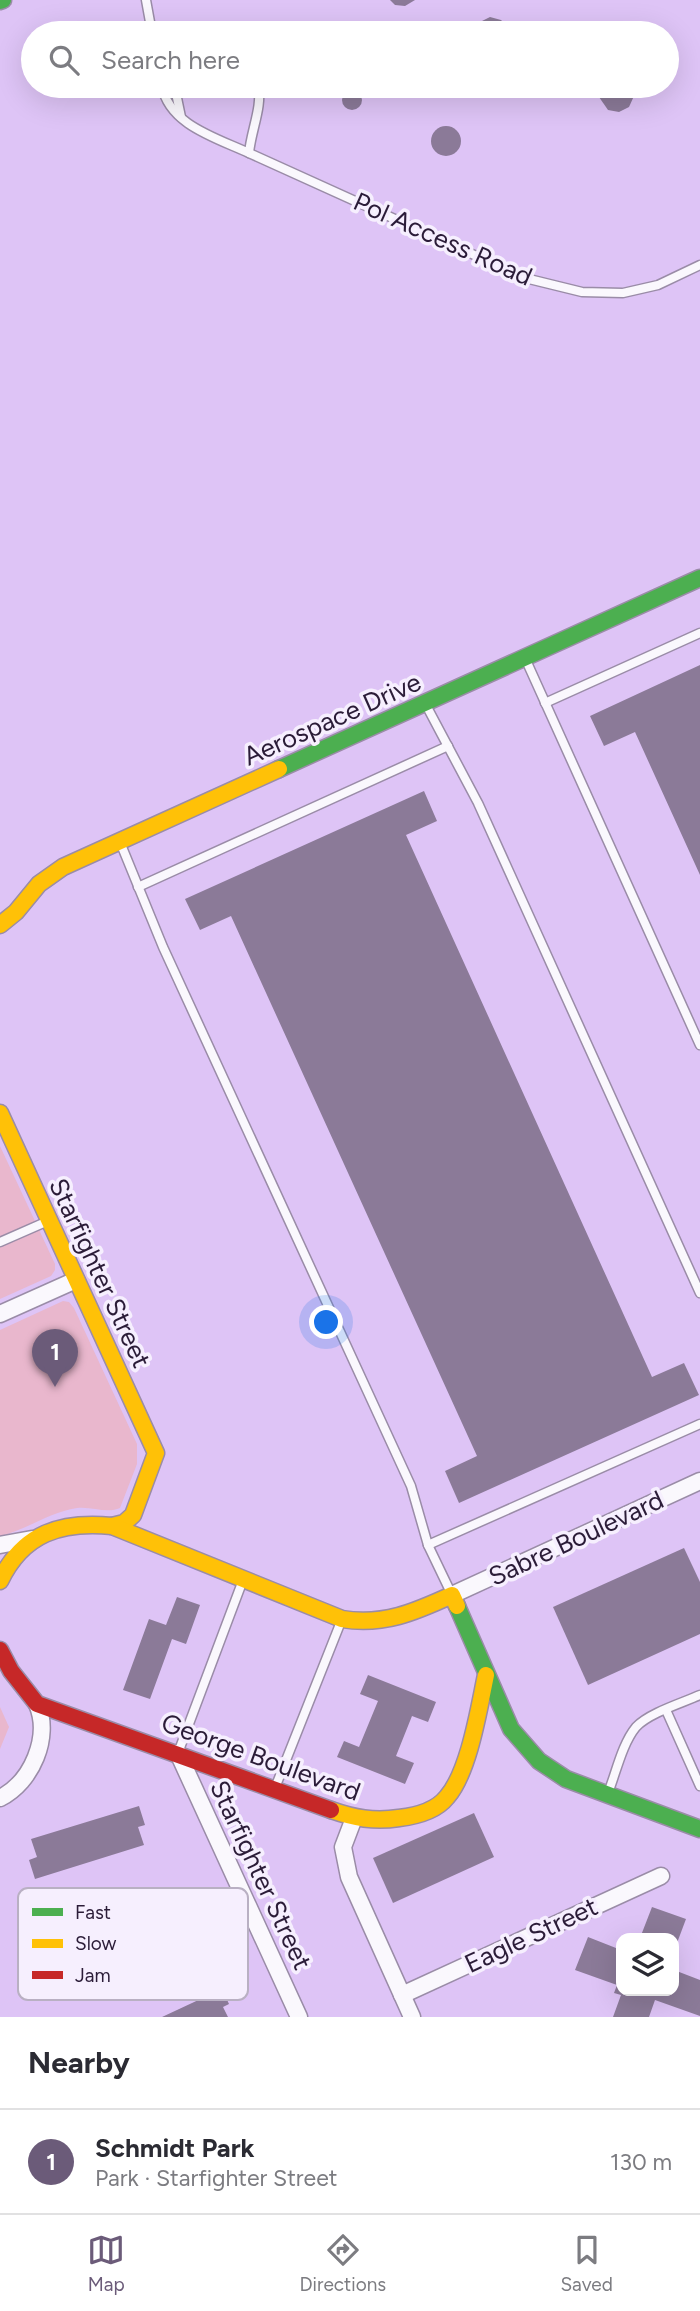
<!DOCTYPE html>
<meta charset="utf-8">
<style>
:root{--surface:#fff;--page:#f7f7f7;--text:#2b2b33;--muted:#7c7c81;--line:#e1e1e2;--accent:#6b5b79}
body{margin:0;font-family:Figtree,sans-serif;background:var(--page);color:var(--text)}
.controls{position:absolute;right:21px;bottom:21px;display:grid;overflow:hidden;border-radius:14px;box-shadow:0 7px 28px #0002}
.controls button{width:63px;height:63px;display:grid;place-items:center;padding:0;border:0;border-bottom:2px solid var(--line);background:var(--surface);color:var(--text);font:35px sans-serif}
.you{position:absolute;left:327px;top:1323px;width:24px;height:24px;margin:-18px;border:5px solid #fff;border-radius:50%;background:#1a73e8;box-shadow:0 0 0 10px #1a73e833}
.badge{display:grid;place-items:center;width:46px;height:46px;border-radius:50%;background:var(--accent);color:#fff;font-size:23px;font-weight:700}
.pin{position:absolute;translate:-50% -58px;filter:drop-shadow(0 2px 4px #0008)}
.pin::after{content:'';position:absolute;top:37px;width:24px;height:21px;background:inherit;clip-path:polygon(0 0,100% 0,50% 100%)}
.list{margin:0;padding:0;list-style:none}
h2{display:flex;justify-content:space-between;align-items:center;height:91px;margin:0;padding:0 28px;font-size:30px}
h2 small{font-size:23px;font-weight:400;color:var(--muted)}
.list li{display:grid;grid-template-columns:46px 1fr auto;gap:21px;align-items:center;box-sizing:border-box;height:105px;padding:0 28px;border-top:2px solid var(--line)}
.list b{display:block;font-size:26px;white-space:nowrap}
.list p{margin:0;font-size:23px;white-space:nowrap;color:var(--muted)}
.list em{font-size:23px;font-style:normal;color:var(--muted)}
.icon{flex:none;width:38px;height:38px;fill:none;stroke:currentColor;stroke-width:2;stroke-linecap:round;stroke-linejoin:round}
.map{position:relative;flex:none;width:700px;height:2017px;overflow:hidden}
.search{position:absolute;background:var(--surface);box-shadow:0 7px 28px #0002;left:21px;right:21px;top:21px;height:77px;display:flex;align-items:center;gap:18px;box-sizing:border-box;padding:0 24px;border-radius:38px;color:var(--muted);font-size:26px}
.sheet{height:196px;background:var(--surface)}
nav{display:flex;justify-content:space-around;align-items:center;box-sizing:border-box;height:98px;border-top:2px solid var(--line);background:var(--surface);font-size:19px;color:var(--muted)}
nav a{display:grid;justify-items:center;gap:4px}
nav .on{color:var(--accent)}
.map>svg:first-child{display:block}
</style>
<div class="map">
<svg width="700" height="2017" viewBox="0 0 700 2017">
<rect width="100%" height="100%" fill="#e1d0f1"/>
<!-- built -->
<path fill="#dec4f6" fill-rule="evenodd" d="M 0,0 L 700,0 L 700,2017 L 0,2017 ZM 33,33 L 667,33 L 667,86 L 33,86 ZM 621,1938 L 674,1938 L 674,1991 L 621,1991 Z"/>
<!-- green -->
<g fill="#e9b7cd">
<path d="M 0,1146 L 55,1264 L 55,1270 L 51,1276 L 0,1299 Z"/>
<path d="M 63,1301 L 69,1302 L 74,1308 L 137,1444 L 137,1464 L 120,1508 C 107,1514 91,1506 77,1508 C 49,1512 27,1530 0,1536 L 0,1330 Z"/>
<path d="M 0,1707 L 9,1727 L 0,1749 Z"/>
</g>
<!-- building -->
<g fill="#8b7a98">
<path d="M 390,0 L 415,0 L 405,6 L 395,5 Z"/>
<path d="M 490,17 L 501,20 L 505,24 L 509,33 L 474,33 L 480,22 Z"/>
<path d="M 602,86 L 631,86 L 634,96 L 629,107 L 619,112 L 608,110 L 599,97 Z"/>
<circle cx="352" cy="100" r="10"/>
<circle cx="446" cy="141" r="15"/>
<path d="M 700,665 L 700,875 L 635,732 L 604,746 L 590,716 Z"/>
<path d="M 424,791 L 437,821 L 406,835 L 652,1377 L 684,1363 L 699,1395 L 459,1503 L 445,1471 L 477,1456 L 231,916 L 200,930 L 185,899 Z"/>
<path d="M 684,1548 L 700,1582 L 700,1634 L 588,1685 L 553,1607 Z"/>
<path d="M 177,1597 L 200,1605 L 186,1644 L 172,1639 L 150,1699 L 123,1690 L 149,1619 L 166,1625 Z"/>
<path d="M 368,1675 L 436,1702 L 428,1722 L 412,1716 L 396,1756 L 414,1763 L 405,1784 L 337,1757 L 344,1741 L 359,1747 L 378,1701 L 360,1694 Z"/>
<path d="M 139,1806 L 145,1825 L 138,1827 L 144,1845 L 35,1879 L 29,1860 L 37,1857 L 31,1839 Z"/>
<path d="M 474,1813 L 494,1857 L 393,1903 L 373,1858 Z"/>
<path d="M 86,1887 L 90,1902 L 100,1900 L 105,1919 L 81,1925 L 78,1915 L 69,1918 L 74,1938 L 55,1943 L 49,1920 L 52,1920 L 50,1911 L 42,1913 L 38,1899 Z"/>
<path d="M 652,1907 L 686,1919 L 674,1951 L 674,1938 L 640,1938 Z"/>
<path d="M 588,1937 L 621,1950 L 621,1991 L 674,1991 L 674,1970 L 700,1980 L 700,2016 L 655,2000 L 649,2017 L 613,2017 L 621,1995 L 614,1993 L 617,1985 L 575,1970 Z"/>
<path d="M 222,1989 L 229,2004 L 223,2007 L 228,2017 L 162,2017 Z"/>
</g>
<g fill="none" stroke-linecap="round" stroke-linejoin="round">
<!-- lane casing -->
<g stroke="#9a8ca7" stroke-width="11">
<g id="lane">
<path d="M 146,0 L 152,33"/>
<path d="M 162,86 C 169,125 217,138 249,153 C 251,131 263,105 258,86"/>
<path d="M 178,86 L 176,93 L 181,117"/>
<path d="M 249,153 L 525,278 L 582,292 L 623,293 L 658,285 L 700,265"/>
<path d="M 525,658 L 700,1045"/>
<path d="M 545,703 L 700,633"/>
<path d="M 426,705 L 478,803 L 700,1293"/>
<path d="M 120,842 L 163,947 L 411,1486 L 428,1545 L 452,1595"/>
<path d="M 138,887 L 448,746"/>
<path d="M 0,1242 L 48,1221"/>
<path d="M 428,1545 L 700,1424"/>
<path d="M 666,1710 L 700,1786"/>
<path d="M 178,1753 L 243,1580"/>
<path d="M 275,1788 L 342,1619"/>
<path d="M 608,1793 C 616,1773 622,1744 636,1727 C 649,1713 682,1703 700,1695"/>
</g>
</g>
<!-- street casing -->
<g stroke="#9a8ca7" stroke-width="19">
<g id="street">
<path d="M 0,1314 L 76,1280"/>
<path d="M 0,1545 L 32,1539"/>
<path d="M 452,1595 L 700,1481"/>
<path d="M 178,1753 L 299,2017"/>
<path d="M 0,1798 C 32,1782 51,1737 37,1704"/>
<path d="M 354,1818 L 343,1847 L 349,1877 L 412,2017"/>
<path d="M 402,1995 L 661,1876"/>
</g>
</g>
<!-- fast casing -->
<g stroke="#9a8ca7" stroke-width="19">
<g id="fast">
<path d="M 0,1 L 3,0"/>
<path d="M 279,769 L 700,578"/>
<path d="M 457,1606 L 511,1729 L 539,1761 L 566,1779 L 700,1829"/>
</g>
</g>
<!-- slow casing -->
<g stroke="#9a8ca7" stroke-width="19">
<g id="slow">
<path d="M 0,925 L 16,912 L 39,884 L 63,867 L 279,769"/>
<path d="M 0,1113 L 156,1453 L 133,1515 L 124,1523 L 112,1526"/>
<path d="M 0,1581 C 23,1533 61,1521 112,1526 L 342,1619 C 383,1626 415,1612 452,1595 L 457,1606"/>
<path d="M 331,1810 C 354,1818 374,1822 399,1818 C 416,1816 436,1811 447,1797 C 469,1772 479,1708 486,1675"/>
</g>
</g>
<!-- jam casing -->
<g stroke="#9a8ca7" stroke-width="19">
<path id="jam" d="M 0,1650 L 11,1671 L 37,1704 L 331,1810"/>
</g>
<!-- lane -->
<use href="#lane" stroke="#faf8fd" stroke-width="8"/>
<!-- street -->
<use href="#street" stroke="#faf8fd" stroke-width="16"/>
<!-- fast -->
<use href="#fast" stroke="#4caf50" stroke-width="16"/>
<!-- slow -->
<use href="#slow" stroke="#ffc107" stroke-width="16"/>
<!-- jam -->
<use href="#jam" stroke="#c62828" stroke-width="16"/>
</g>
<g text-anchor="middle" stroke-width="7" stroke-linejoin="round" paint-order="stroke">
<!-- street labels -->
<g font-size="26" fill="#2b1c38" stroke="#f6effe">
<text transform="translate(443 239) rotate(24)" y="9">Pol Access Road</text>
<text transform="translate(332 719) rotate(-24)" y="9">Aerospace Drive</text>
<text transform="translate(100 1273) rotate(65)" y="9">Starfighter Street</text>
<text transform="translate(576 1538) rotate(-25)" y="9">Sabre Boulevard</text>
<text transform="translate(261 1757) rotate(20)" y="9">George Boulevard</text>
<text transform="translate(261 1875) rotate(65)" y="9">Starfighter Street</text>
<text transform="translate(531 1935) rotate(-25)" y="9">Eagle Street</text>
</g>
</g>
<!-- legend -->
<rect x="18" y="1888" width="230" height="112" rx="10" fill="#f6effe" stroke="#b9b0c3" stroke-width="2"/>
<rect x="32" y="1908" width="31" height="8" fill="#4caf50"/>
<rect x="32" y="1939" width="31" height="9" fill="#ffc107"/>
<rect x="32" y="1971" width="31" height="8" fill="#c62828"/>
<g font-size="19" fill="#2b1c38">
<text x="75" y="1919">Fast</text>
<text x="75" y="1950">Slow</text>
<text x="75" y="1982">Jam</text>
</g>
</svg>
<div class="controls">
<button><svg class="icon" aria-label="layers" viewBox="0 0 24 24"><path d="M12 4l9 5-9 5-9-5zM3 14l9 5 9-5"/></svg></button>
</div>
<div class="you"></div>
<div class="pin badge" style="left:55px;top:1387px">1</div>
<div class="search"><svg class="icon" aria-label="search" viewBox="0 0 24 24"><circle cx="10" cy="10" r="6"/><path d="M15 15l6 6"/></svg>Search here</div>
</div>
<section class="sheet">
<h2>Nearby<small></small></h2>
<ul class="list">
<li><span class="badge">1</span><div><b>Schmidt Park</b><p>Park · Starfighter Street</p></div><em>130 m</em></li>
</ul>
</section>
<nav>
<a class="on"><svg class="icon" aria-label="map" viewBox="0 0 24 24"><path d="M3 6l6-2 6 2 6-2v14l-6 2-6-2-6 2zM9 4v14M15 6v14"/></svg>Map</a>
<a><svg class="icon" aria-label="directions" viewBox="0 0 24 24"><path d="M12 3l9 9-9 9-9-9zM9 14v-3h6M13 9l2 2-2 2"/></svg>Directions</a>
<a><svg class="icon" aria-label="saved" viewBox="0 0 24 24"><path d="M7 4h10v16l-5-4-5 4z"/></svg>Saved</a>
</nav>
